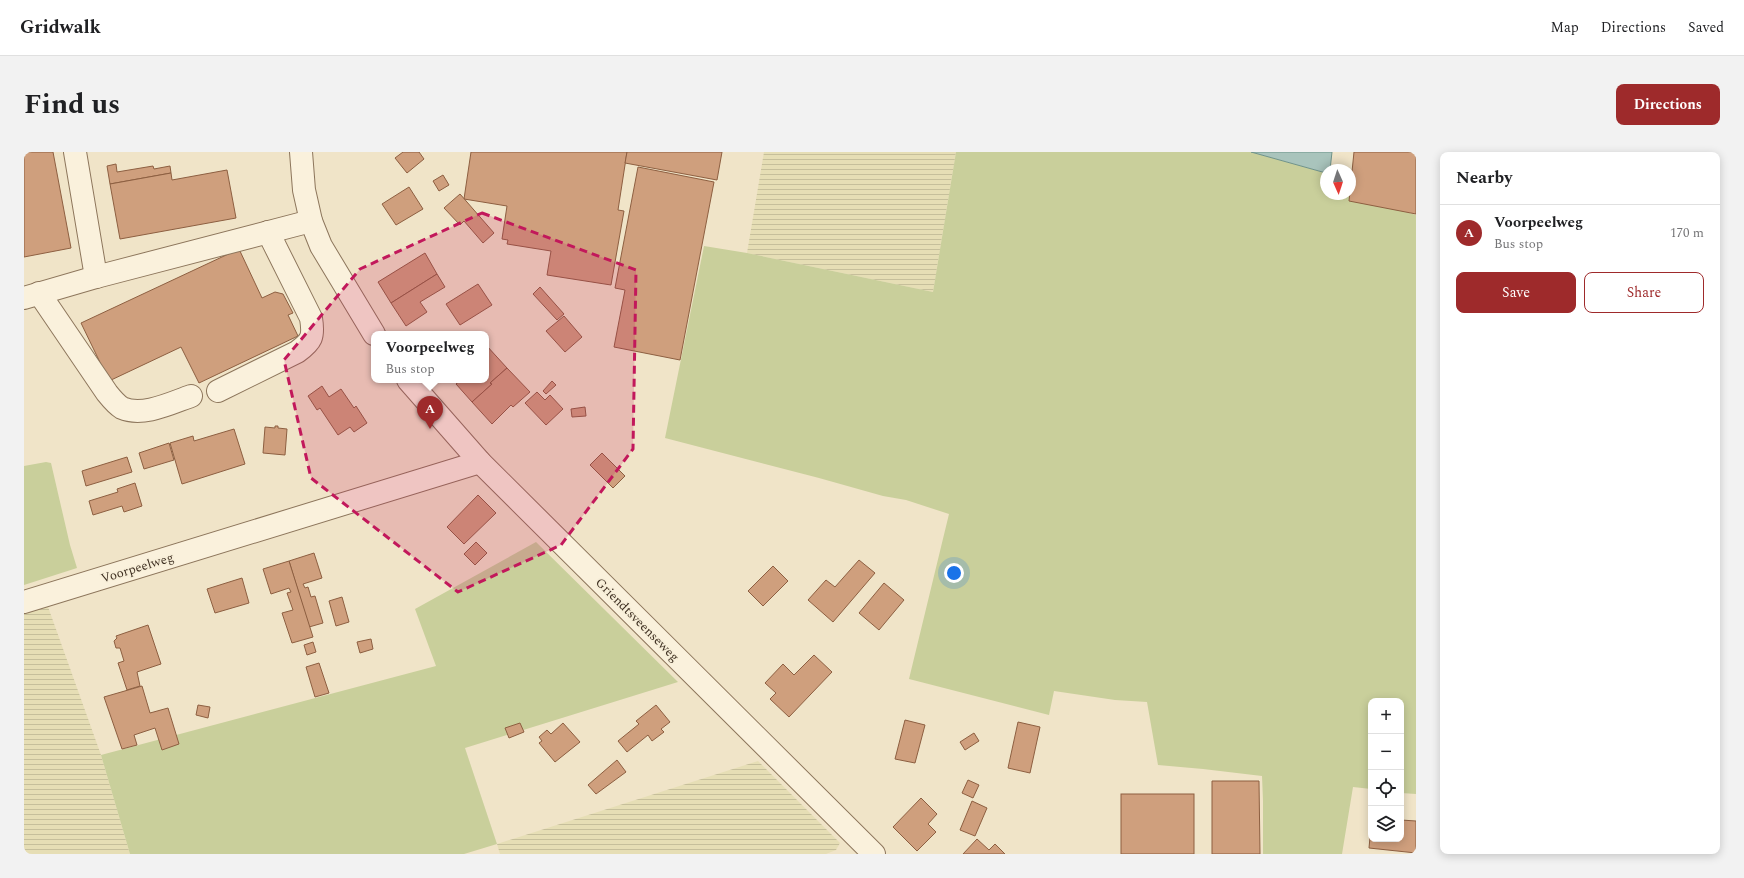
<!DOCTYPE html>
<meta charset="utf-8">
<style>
:root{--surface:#fff;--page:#f2f2f2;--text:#202124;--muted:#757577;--line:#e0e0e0;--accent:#9e2a2b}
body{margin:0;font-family:Spectral,serif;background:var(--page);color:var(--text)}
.controls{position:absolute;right:12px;bottom:12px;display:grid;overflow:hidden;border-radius:8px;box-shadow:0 2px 10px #0003}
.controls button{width:36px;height:36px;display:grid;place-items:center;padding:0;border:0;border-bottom:1px solid var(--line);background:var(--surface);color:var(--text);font:20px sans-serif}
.compass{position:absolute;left:1296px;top:12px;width:36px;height:36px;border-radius:50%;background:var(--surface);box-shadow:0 2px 10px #0003;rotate:177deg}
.you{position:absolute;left:930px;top:421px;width:14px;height:14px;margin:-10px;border:3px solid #fff;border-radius:50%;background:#1a73e8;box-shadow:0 0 0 6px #1a73e833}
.badge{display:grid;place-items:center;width:26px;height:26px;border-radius:50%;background:var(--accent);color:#fff;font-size:13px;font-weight:700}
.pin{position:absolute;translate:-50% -33px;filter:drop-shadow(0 1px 2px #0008)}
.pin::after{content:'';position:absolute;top:21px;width:14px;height:12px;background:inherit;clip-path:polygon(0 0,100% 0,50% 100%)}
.popup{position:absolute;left:347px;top:179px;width:118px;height:52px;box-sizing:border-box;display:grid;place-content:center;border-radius:8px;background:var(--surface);filter:drop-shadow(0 1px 3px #0005);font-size:13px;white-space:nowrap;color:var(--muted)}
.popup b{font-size:15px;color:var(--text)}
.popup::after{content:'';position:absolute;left:50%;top:100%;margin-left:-8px;border:8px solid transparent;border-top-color:var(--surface)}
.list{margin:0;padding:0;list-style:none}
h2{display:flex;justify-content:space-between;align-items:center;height:52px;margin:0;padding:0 16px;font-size:17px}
h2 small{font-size:13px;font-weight:400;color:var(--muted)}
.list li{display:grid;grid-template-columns:26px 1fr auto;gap:12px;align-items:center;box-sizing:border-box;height:56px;padding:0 16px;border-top:1px solid var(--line)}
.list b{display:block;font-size:15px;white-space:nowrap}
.list p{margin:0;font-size:13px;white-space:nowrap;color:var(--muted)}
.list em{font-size:13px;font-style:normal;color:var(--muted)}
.actions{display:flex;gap:8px;padding:12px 16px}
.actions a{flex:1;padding:9px 0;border:1px solid var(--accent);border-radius:8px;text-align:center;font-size:14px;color:var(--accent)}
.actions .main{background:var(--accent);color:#fff}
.icon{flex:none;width:22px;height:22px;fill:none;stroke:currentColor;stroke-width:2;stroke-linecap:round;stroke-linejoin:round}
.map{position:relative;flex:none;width:1392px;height:702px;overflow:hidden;border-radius:8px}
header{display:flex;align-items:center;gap:24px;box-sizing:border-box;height:56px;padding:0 20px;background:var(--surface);border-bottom:1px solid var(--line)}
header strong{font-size:19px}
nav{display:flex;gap:22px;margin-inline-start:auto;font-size:14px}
.intro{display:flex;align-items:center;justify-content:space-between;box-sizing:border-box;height:96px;padding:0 24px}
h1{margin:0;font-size:28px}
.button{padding:10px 18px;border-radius:8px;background:var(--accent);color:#fff;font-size:14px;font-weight:700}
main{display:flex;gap:24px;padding:0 24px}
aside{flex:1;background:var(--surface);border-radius:8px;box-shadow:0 2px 10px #0003}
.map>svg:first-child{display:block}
</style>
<header>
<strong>Gridwalk</strong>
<nav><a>Map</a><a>Directions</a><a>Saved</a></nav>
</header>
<div class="intro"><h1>Find us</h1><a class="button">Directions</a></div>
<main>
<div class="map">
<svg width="1392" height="702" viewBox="0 0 1392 702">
<defs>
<pattern id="farmland-rules" width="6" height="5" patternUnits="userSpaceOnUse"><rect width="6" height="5" fill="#e6deb5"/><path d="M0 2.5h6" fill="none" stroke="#c6bf9b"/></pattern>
</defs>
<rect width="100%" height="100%" fill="#f0e4c8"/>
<!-- farmland -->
<g fill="url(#farmland-rules)">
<path d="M 740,0 L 932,0 L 909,140 L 723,101 Z"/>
<path d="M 23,452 L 77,603 L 106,702 L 0,702 L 0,460 Z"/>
<path d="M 734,609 L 816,691 L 812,698 L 802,702 L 476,702 L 473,692 Z"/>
</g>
<!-- green -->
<g fill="#c9cf9b">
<path d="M 932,0 L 1227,0 L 1302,21 L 1302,42 L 1326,42 L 1326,28 L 1328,29 L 1327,43 L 1392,63 L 1392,642 L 1377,641 L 1377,549 L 1347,549 L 1347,637 L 1329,635 L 1318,702 L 1239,702 L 1239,649 L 1238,624 L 1179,617 L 1134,613 L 1123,550 L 1091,548 L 1030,539 L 1025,563 L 885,527 L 925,362 L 882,348 L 859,344 L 795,326 L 641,286 L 680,94 L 723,101 L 909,140 Z"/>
<path d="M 22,310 L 27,311 L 46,393 L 53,416 L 0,433 L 0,314 Z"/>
<path d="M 512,390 L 654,530 L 441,596 L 473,692 L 440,702 L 106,702 L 77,603 L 412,514 L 391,457 Z"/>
</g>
<!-- water -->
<path fill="#a9c4bc" stroke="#6f938a" d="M 1227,0 L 1308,0 L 1306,18 L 1302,18 L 1302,21 Z"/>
<!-- building -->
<g fill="#cf9f7d" stroke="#8d5f41">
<path d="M 0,0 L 29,0 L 47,96 L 0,105 Z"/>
<path d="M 379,0 L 395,0 L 400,7 L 383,21 L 371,6 Z"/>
<path d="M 447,0 L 603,0 L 594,58 L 600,59 L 587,133 L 523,123 L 527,99 L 483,92 L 484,88 L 478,87 L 483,54 L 440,47 Z"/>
<path d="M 603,0 L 698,0 L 693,28 L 601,11 Z"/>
<path d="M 1330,0 L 1392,0 L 1392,62 L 1325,49 Z"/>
<path d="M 92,12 L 93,20 L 129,14 L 130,17 L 146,14 L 147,21 L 86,32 L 83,14 Z"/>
<path d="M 614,15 L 690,30 L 656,208 L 590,195 L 601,138 L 591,136 Z"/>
<path d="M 203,18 L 212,66 L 96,87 L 86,32 L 147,21 L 148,28 Z"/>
<path d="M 419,23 L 425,33 L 415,39 L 409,29 Z"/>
<path d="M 385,35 L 399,57 L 372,73 L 358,52 Z"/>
<path d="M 436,42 L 470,81 L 459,91 L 440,69 L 436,73 L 420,56 Z"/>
<path d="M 215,97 L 238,146 L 251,140 L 259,142 L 269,161 L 264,163 L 274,184 L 175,231 L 157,195 L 85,229 L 57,171 Z"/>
<path d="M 401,101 L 413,122 L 367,151 L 354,130 Z"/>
<path d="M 413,122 L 421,135 L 396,150 L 403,160 L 382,174 L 367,151 Z"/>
<path d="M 454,132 L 468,153 L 436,173 L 422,152 Z"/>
<path d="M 516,135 L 540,162 L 533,168 L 509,142 Z"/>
<path d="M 540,164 L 558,185 L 541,200 L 522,179 Z"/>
<path d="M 462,193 L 483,216 L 466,231 L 468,232 L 448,250 L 432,232 L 437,228 L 462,228 Z"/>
<path d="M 483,216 L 506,240 L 489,255 L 487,253 L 468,272 L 448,250 L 468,232 L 466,231 Z"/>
<path d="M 528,229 L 532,233 L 522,242 L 519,239 Z"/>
<path d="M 298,234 L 305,245 L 317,237 L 330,256 L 332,254 L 343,271 L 330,280 L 326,275 L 314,283 L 296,256 L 293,258 L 284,244 Z"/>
<path d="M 513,240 L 521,248 L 526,243 L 539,257 L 522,273 L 501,251 Z"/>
<path d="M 561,255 L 562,264 L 548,265 L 547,257 Z"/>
<path d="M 251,274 L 254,274 L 254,276 L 263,277 L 261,303 L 239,301 L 241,275 L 251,276 Z"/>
<path d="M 210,277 L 221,312 L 158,332 L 146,291 L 169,284 L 170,289 Z"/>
<path d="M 145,291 L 150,308 L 120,317 L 115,301 Z"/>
<path d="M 578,301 L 601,324 L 589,336 L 566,313 Z"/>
<path d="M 103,305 L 108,320 L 62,334 L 58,319 Z"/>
<path d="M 111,331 L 118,354 L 100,360 L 98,354 L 69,363 L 65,349 L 94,340 L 93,337 Z"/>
<path d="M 454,343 L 472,361 L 440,392 L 423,375 Z"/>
<path d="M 452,390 L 463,401 L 451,413 L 440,402 Z"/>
<path d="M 290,401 L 298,426 L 279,432 L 281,436 L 284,435 L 287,445 L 291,444 L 299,471 L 285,475 L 265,409 Z"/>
<path d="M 835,408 L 851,421 L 809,470 L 784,448 L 802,428 L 811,435 Z"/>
<path d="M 265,409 L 289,485 L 268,491 L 258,461 L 269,458 L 263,441 L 267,440 L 265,436 L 247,442 L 239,417 Z"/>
<path d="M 749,414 L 764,429 L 739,454 L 724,439 Z"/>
<path d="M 218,426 L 225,451 L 191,461 L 183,437 Z"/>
<path d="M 860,431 L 880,448 L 855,478 L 835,461 Z"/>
<path d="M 318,445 L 325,470 L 312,474 L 305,449 Z"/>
<path d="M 124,473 L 137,512 L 113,520 L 116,534 L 103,538 L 94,511 L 100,509 L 96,496 L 92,496 L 90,489 L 93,486 L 92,484 Z"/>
<path d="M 347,487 L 349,497 L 336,501 L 333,490 Z"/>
<path d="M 289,490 L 292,500 L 283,503 L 280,493 Z"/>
<path d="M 790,503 L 808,520 L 765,565 L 746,547 L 752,541 L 741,531 L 759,512 L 770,523 Z"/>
<path d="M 295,511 L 305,541 L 291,545 L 282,515 Z"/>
<path d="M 118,534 L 126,561 L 144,556 L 155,592 L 138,598 L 131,576 L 110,583 L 113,593 L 98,597 L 80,545 Z"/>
<path d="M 174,553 L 186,555 L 184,566 L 172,563 Z"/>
<path d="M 632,553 L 646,570 L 637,577 L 640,580 L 628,589 L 624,583 L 603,600 L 594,589 L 615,572 L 612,569 Z"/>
<path d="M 881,568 L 901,573 L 891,611 L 871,607 Z"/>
<path d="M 994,570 L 1016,575 L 1006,621 L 984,616 Z"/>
<path d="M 496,571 L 500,580 L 485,586 L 481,576 Z"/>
<path d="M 539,571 L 556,590 L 531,610 L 515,591 L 518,589 L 515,585 L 523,578 L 527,582 Z"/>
<path d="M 950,581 L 955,589 L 941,598 L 936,590 Z"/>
<path d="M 593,608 L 602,620 L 572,642 L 564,633 Z"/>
<path d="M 944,628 L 955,633 L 949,646 L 938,641 Z"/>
<path d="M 1188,629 L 1235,629 L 1236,702 L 1188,702 Z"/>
<rect x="1097" y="642" width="73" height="60"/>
<path d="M 897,646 L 913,662 L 904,672 L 912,680 L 893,699 L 869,675 Z"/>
<path d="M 948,649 L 963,656 L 951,684 L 936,678 Z"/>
<path d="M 1377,668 L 1392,669 L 1392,701 L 1345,696 L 1347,675 L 1347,687 L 1377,687 Z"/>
<path d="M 953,687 L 965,698 L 971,692 L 981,702 L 939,702 Z"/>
</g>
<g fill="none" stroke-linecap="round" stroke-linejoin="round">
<!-- minor casing -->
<g stroke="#8d765c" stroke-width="24">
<g id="minor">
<path d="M 51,0 L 72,125"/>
<path d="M 277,0 L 280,38 L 287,69 L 297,94 L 350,182"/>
<path d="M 15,141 L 83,241 C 87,246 93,253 98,256 C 119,265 147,251 167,244"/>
<path d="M 0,146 L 72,125 L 287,69"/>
<path d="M 384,228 L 456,310 L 850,702"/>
<path d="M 194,239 L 273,200 C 288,189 290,185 287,166 L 244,80"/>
<path d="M 0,450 L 456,310"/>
</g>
</g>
<!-- minor -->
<use href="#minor" stroke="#faf1dc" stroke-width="22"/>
</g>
<!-- marked area -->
<path fill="#c2185b" fill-opacity="0.2" stroke="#c2185b" stroke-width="3" stroke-dasharray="8 5" stroke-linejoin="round" d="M 458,61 L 612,118 L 609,297 L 537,393 L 434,440 L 287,326 L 260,208 L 336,117 Z"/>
<g text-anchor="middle" stroke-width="3" stroke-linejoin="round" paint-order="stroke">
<!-- street labels -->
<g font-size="13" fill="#3d2e20" stroke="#f7eed8">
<text transform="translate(113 415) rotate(-17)" y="5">Voorpeelweg</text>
<text transform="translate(614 467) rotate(45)" y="5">Griendtsveenseweg</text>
</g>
</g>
</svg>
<div class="controls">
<button>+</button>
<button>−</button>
<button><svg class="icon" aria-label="locate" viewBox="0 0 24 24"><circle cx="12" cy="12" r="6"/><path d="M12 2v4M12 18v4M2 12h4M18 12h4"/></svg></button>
<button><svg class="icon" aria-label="layers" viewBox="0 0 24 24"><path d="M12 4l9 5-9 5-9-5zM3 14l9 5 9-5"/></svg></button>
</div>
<svg class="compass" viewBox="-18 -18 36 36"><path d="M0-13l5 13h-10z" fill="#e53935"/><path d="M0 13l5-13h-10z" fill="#757577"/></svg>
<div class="you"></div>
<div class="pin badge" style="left:406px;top:277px">A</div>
<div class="popup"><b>Voorpeelweg</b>Bus stop</div>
</div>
<aside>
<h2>Nearby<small></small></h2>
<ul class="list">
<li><span class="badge">A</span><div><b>Voorpeelweg</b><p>Bus stop</p></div><em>170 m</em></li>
</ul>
<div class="actions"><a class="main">Save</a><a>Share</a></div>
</aside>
</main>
